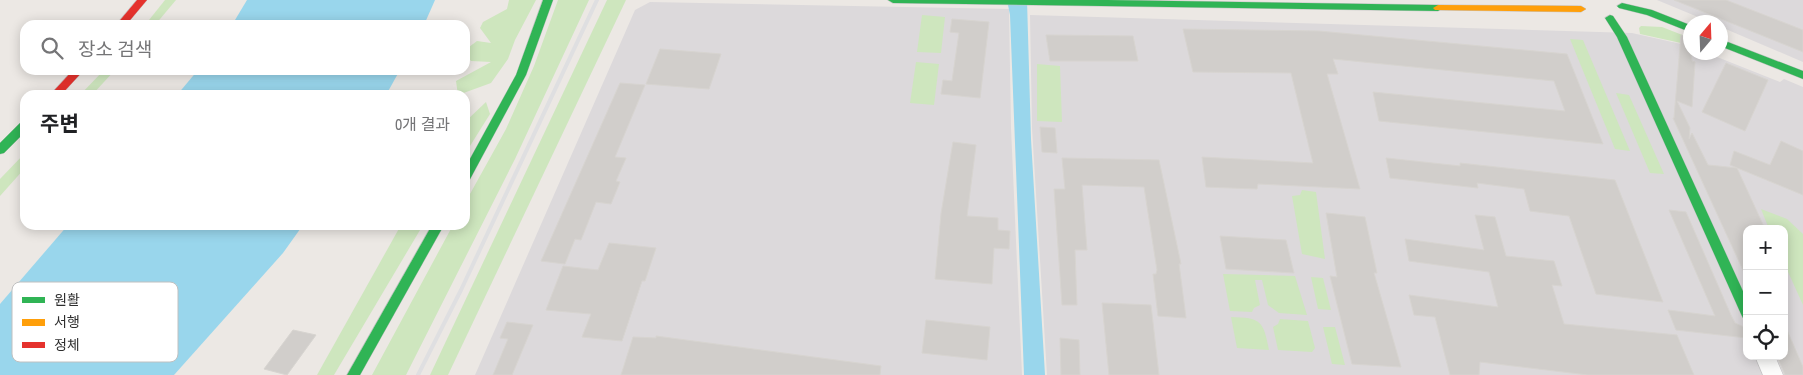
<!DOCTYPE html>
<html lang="ko">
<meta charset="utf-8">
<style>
:root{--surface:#fff;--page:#f2f2f2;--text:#202124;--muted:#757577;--line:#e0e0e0}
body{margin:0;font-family:"Archivo Narrow","Noto Sans KR",sans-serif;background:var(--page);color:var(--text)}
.controls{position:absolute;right:15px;bottom:15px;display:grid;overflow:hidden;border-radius:10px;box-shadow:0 2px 12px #0003}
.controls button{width:45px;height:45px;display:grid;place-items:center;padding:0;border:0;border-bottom:1px solid var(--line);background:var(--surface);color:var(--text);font:25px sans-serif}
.compass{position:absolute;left:1683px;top:15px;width:45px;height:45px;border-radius:50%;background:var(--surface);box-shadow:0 2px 12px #0003;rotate:19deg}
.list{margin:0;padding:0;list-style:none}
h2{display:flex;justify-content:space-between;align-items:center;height:65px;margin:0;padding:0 20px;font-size:21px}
h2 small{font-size:16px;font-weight:400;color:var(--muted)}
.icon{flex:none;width:28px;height:28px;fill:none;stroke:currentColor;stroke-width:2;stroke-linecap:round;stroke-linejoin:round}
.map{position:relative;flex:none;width:1803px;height:375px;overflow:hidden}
.search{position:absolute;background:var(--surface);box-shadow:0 2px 12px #0003;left:20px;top:20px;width:450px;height:55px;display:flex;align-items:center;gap:12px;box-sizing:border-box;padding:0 18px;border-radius:15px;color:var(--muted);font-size:19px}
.panel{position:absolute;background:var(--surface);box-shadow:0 2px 12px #0003;left:20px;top:90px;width:450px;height:140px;border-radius:15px}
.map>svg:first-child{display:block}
</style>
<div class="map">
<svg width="1803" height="375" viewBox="0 0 1803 375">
<rect width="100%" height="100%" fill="#ece8e4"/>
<!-- industrial -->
<g fill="#dcd9db" fill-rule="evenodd">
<path d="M 1657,0 L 1803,0 L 1803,62 L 1721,27 L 1720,22 L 1710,22 Z"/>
<path d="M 650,2 L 1009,9 L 1011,128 L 1022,375 L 475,375 L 635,10 Z"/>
<path d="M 1030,15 L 1632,33 L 1690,46 L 1690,52 L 1707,53 L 1780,82 L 1784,79 L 1803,87 L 1803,375 L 1047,375 L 1032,128 ZM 1747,229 L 1784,229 L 1784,356 L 1747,356 Z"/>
</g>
<!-- green -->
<g fill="#cee6be">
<path d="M 165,0 L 176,0 L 155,25 L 145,25 Z"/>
<path d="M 509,0 L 536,0 L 515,40 L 508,59 L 491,83 L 458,95 L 456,81 L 491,62 L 471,61 L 465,54 L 465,50 L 477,41 L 491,43 L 480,28 L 483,22 L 507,9 Z"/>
<path d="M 558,0 L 589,0 L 515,159 L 406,375 L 372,375 L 453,225 L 465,225 L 465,203 L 506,129 L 534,66 Z"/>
<path d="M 607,0 L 626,0 L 448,375 L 430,375 Z"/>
<path d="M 922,15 L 945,17 L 941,53 L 917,52 Z"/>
<path d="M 1641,26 L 1662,27 L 1690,38 L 1690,45 L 1640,34 L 1639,28 Z"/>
<path d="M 1570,39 L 1583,40 L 1630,151 L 1615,149 Z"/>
<path d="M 916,62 L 939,64 L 934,105 L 910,103 Z"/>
<path d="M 1037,64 L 1060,66 L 1062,122 L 1037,121 Z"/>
<path d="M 104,70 L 115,70 L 92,95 L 80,95 Z"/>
<path d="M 1616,93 L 1629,95 L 1664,174 L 1650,173 Z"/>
<path d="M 486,102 L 490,114 L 465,154 L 465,122 Z"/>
<path d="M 25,153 L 25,168 L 0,196 L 0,179 Z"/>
<path d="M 1302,190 L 1316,192 L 1325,259 L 1302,254 L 1292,196 L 1300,195 Z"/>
<path d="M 1761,209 L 1787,219 L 1803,234 L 1803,305 L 1784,263 L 1784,229 L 1769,229 Z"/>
<path d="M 401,225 L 423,225 L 334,375 L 317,375 Z"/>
<path d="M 1223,274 L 1295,276 L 1307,315 L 1279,313 L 1268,305 L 1262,280 L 1255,280 L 1260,305 L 1254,308 L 1252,312 L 1230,311 Z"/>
<path d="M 1311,277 L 1323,278 L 1331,310 L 1318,309 Z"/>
<path d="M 1231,317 C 1261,318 1263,320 1269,350 L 1237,348 Z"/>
<path d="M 1280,319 L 1308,321 L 1315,348 L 1312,352 L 1278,350 L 1273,327 L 1278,324 Z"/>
<path d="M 1323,327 L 1335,327 L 1345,365 L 1332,364 Z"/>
</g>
<!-- water -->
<g fill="#99d6ec">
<path d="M 247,0 L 435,0 L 424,25 L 232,25 Z"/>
<path d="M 1007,0 L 1027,0 L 1031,139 L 1045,375 L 1024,375 L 1010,15 Z"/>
<path d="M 198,70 L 400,70 L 386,95 L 177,95 Z"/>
<path d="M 68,225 L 303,225 L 283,253 L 174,375 L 0,375 L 0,304 Z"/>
</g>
<!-- building -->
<g fill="#d1cecb" stroke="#d7d4d0">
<path d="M 1674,0 L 1726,0 L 1803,30 L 1803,52 Z"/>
<path d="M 952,19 L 989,22 L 980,98 L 941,94 L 943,80 L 952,81 L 959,33 L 950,32 Z"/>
<path d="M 1183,29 L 1319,31 L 1567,54 L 1603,144 L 1379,121 L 1373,92 L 1565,111 L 1554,81 L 1333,59 L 1338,74 L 1327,74 L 1360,189 L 1258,184 L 1257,189 L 1206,187 L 1202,157 L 1313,163 L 1291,73 L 1193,72 Z"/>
<path d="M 1046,35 L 1133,36 L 1138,61 L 1050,61 Z"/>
<path d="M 1681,35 L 1688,37 L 1692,61 L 1695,62 L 1692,107 L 1677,101 L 1690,128 L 1689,139 L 1692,133 L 1708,165 L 1737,168 L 1765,229 L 1747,229 L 1747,279 L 1673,118 L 1674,118 Z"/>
<path d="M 660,49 L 721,54 L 709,89 L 646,84 Z"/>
<path d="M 1726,63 L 1768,80 L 1745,131 L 1702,112 Z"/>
<path d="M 620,83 L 645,85 L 615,157 L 626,158 L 616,181 L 620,182 L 611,204 L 596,202 L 581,240 L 575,239 L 565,264 L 541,261 Z"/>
<path d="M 1040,127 L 1055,128 L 1057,153 L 1042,152 Z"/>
<path d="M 1781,141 L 1803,151 L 1803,195 L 1730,165 L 1734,151 L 1770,165 Z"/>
<path d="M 953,142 L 976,145 L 967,216 L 998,218 L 998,230 L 1010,231 L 1009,249 L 994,248 L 992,284 L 935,279 L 941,214 Z"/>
<path d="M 1062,158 L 1159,160 L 1181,264 L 1179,264 L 1186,318 L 1158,316 L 1153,274 L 1156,274 L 1157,270 L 1144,187 L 1082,185 L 1087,250 L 1075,250 L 1077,305 L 1062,305 L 1054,189 L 1065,189 Z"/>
<path d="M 1386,158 L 1460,166 L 1460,163 L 1615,180 L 1663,302 L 1596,294 L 1569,216 L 1530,211 L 1524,189 L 1477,183 L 1478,188 L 1390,178 Z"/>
<path d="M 1669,210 L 1686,212 L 1731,315 L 1735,323 L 1744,327 L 1747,338 L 1676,330 L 1668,310 L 1715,316 Z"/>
<path d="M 1326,213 L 1365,217 L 1377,273 L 1374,273 L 1401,367 L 1352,364 L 1330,276 L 1337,277 Z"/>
<path d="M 1475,215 L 1495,217 L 1506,256 L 1554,261 L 1562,286 L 1552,285 L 1564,324 L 1677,335 L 1694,375 L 1588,375 L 1480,362 L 1479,375 L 1450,375 L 1435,317 L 1414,315 L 1409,295 L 1498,307 L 1489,272 L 1409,261 L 1405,239 L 1484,250 Z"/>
<path d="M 1220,236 L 1286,240 L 1294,273 L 1226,269 Z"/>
<path d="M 609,243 L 656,248 L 645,281 L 642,281 L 622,341 L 582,337 L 591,314 L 546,310 L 563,266 L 598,270 Z"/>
<path d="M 1102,303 L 1151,305 L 1159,375 L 1109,375 Z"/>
<path d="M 926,320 L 990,327 L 987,360 L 922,353 Z"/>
<path d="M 507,322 L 533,325 L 512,375 L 493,375 L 508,339 L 500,338 Z"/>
<path d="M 1784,323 L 1803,367 L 1803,375 L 1785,375 L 1777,356 L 1784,356 Z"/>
<path d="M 293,330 L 316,335 L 287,375 L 264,369 Z"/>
<path d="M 656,336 L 881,366 L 880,375 L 621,375 L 633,337 L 656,338 Z"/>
<path d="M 1060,338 L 1079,340 L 1080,375 L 1061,375 Z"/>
</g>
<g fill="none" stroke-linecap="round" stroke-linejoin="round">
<!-- street casing -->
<g stroke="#c5c4c5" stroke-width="1">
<path id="street" d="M 1755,356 L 1775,356 L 1783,375 L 1763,375 Z"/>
</g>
<!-- fast casing -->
<g stroke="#c5c4c5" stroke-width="1">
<g id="fast">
<path d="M 543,0 L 553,0 L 526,75 L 469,181 L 465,182 L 465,168 L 516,75 Z"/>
<path d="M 888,0 L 1108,0 L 1438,5 L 1443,8 L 1438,11 L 893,3 Z"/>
<path d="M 1622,3 L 1652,10 L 1690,25 L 1690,32 L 1647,15 L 1619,8 L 1617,6 Z"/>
<path d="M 1610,15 L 1613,16 L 1627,37 L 1747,300 L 1747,319 L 1743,318 L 1741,314 L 1617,37 L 1605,18 Z"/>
<path d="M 1720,39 L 1803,71 L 1803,79 L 1720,46 Z"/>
<path d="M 25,121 L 25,132 L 4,153 L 0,154 L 0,143 L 21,122 Z"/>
<path d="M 432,225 L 444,225 L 360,375 L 347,375 Z"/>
</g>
</g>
<!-- slow casing -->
<g stroke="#c5c4c5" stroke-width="1">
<path id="slow" d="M 1438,5 L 1581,6 L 1586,9 L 1581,12 L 1435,10 L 1433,8 Z"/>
</g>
<!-- jam casing -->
<g stroke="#c5c4c5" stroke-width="1">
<g id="jam">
<path d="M 137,0 L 147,0 L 126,25 L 116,25 Z"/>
<path d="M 73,70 L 84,70 L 61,95 L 50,95 Z"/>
</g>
</g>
<!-- street -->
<use href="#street" fill="#fcfcfb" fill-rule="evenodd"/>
<!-- fast -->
<use href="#fast" fill="#30b455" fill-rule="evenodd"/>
<!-- slow -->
<use href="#slow" fill="#ff9f0a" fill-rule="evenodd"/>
<!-- jam -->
<use href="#jam" fill="#e5322d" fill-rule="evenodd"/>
<!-- rail -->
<path stroke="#dfdfe1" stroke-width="4" d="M 418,375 L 461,290 L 597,0"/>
</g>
<!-- legend -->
<rect x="12" y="282" width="166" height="80" rx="8" fill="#fff" stroke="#c0c0c0" stroke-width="1"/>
<rect x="22" y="297" width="23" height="6" fill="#30b455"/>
<rect x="22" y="319" width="23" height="7" fill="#ff9f0a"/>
<rect x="22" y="342" width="23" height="6" fill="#e5322d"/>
<g font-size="14" fill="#2e2e2e">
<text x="54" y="305">원활</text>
<text x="54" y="327">서행</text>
<text x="54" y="350">정체</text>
</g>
</svg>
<div class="controls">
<button>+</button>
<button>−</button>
<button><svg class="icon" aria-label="locate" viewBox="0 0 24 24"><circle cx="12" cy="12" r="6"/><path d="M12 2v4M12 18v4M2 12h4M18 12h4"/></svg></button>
</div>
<svg class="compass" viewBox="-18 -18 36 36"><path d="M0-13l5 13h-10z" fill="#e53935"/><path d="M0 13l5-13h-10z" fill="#757577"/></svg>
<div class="search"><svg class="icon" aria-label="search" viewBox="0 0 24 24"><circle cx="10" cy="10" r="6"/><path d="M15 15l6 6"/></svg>장소 검색</div>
<section class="panel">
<h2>주변<small>0개 결과</small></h2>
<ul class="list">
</ul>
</section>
</div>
